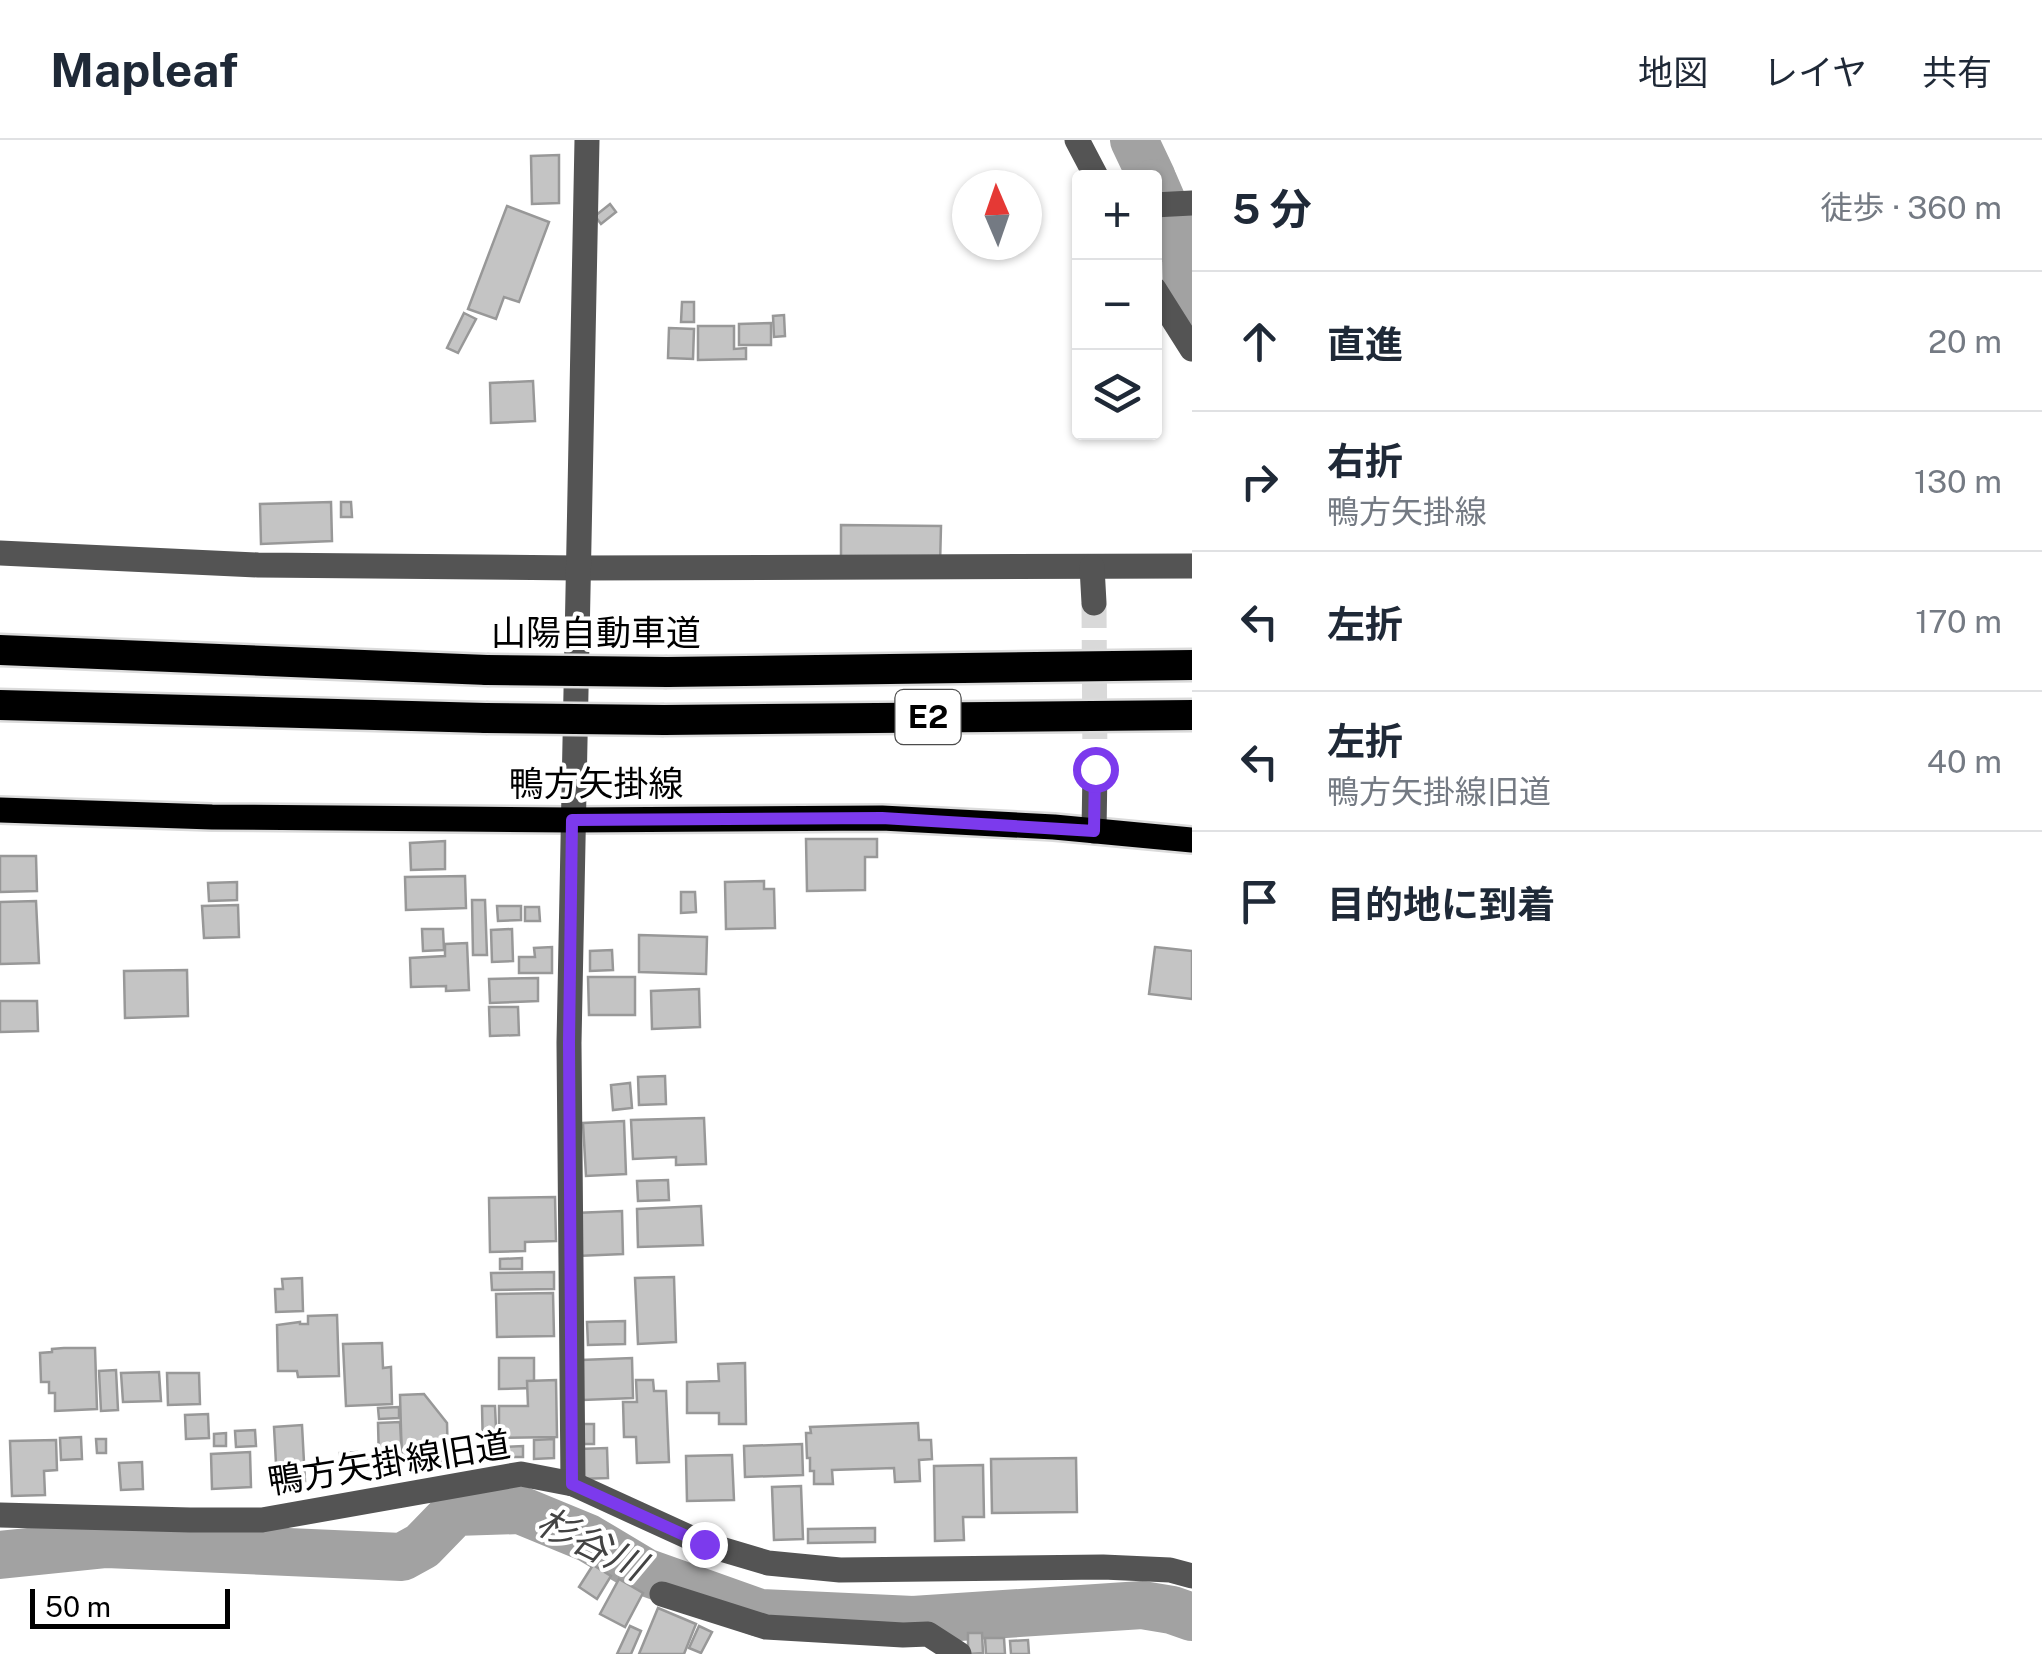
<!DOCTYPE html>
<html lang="ja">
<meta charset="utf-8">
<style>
:root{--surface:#fff;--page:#f6f6f7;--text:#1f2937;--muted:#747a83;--line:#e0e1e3}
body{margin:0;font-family:"Public Sans","Noto Sans JP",sans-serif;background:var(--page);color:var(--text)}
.controls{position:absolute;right:30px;top:30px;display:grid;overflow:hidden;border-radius:10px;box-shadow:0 2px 8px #0004}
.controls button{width:90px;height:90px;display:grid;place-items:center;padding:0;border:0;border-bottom:2px solid var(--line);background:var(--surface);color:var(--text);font:50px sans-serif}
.compass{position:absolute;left:952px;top:30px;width:90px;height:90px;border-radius:50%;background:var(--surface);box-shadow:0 2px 8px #0004;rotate:358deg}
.scale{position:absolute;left:30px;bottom:25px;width:200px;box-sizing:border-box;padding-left:10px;border:5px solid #000;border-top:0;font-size:28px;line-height:35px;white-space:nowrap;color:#000;-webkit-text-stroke:8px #fff;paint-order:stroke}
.stop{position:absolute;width:30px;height:30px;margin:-22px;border:8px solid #7c3aed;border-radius:50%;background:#fff}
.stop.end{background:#7c3aed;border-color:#fff;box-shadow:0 2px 10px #0008}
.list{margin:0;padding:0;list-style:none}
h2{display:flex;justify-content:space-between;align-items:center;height:130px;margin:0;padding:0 40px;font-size:42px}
h2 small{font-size:32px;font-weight:400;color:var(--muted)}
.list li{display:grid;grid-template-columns:65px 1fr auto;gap:30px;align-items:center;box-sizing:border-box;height:140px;padding:0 40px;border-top:2px solid var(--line)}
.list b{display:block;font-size:38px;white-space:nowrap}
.list p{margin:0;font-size:32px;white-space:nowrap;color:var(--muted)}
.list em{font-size:32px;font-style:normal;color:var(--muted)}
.icon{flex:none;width:55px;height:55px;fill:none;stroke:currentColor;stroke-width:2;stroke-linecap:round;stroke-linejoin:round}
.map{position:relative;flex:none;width:1192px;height:1514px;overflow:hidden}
header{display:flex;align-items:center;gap:60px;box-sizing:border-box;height:140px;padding:0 50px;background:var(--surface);border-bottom:2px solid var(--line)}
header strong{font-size:48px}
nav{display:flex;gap:55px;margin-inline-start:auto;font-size:35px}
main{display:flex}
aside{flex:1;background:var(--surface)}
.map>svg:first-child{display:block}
</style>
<header>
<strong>Mapleaf</strong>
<nav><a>地図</a><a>レイヤ</a><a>共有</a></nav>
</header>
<main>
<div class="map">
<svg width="1192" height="1514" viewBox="0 0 1192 1514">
<rect width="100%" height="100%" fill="#fff"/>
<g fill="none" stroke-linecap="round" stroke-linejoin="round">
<!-- river -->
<g stroke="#a2a2a2" stroke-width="48">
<path d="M 1134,0 L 1152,38"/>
<path d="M 1154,43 L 1186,117 L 1187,163 L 1192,170"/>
<path d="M 0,1415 L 107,1404 L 402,1417 L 422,1406 L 455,1372 L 520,1370 L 588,1398 L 645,1432 L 760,1473 L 913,1480 L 1142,1465 L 1172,1470 L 1192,1477"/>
</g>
</g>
<!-- building -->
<g fill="#c4c4c4" stroke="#989898" stroke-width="2.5">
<path d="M 559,15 L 559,63 L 532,64 L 531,16 Z"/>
<path d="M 610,64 L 616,72 L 601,84 L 595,76 Z"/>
<path d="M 507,66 L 549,82 L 519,162 L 504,157 L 496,179 L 468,169 Z"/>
<path d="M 682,162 L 694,162 L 694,182 L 681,182 Z"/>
<path d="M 464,173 L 476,179 L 458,213 L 447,208 Z"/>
<path d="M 784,175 L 785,196 L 774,197 L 773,176 Z"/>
<path d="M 771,183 L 771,205 L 739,205 L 739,184 Z"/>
<path d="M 698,186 L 734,186 L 734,209 L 746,208 L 746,219 L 698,220 Z"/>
<path d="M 669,188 L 694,189 L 693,219 L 668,218 Z"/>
<path d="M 533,241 L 535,281 L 491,283 L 490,243 Z"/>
<path d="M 331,362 L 332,401 L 261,404 L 260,364 Z"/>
<path d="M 341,362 L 351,362 L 352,377 L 341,377 Z"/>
<path d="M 841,385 L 941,386 L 940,425 L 841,423 Z"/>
<path d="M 806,699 L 877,699 L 877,717 L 865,717 L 865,750 L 807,751 Z"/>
<path d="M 445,701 L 445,729 L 411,730 L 410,703 Z"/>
<path d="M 0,716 L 36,716 L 37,751 L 0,752 Z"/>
<path d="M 465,736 L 466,768 L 406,770 L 405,737 Z"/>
<path d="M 764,741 L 764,749 L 774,749 L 775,788 L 726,789 L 725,742 Z"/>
<path d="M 237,742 L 237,760 L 209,761 L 208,743 Z"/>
<path d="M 681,752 L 695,752 L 696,772 L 681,773 Z"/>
<path d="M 472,760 L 485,760 L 487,815 L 473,815 Z"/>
<path d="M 36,761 L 39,823 L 0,824 L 0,762 Z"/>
<path d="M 238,765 L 239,797 L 204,798 L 202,766 Z"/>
<path d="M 497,766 L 521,766 L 521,780 L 498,781 Z"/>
<path d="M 525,767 L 539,767 L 540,781 L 525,781 Z"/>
<path d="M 422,789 L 443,789 L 444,810 L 423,811 Z"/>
<path d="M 512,789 L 513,821 L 492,822 L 491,790 Z"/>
<path d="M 639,795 L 707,797 L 706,834 L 639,832 Z"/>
<path d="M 467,803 L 469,850 L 446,851 L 446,846 L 411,847 L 410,818 L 445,816 L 445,804 Z"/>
<path d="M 552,807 L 552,833 L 519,833 L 519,817 L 535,817 L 534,808 Z"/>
<path d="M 1155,807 L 1192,811 L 1192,859 L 1149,854 Z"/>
<path d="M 612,810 L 613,830 L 590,831 L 590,811 Z"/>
<path d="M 187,830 L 188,876 L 125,878 L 124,831 Z"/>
<path d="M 588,837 L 635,837 L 635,875 L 589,875 Z"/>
<path d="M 538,838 L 538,861 L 490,863 L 489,839 Z"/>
<path d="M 699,849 L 700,887 L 652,889 L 651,851 Z"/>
<path d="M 0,861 L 37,861 L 38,891 L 0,892 Z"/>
<path d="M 489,867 L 518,867 L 519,895 L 490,896 Z"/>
<path d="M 665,936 L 666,964 L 639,965 L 638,937 Z"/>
<path d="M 630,943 L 632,968 L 613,970 L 611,945 Z"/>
<path d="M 704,978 L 706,1024 L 676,1025 L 676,1017 L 633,1019 L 631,980 Z"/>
<path d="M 624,981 L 626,1034 L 586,1036 L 583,983 Z"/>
<path d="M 668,1040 L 669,1060 L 638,1061 L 637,1041 Z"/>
<path d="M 555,1057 L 556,1101 L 525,1102 L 525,1111 L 490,1112 L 489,1058 Z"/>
<path d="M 701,1066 L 703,1105 L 638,1107 L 637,1069 Z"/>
<path d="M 622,1071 L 623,1114 L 577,1116 L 575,1073 Z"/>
<path d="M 522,1118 L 522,1129 L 500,1129 L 500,1119 Z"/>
<path d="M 554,1132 L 554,1149 L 492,1150 L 491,1133 Z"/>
<path d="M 674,1137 L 676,1202 L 638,1204 L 635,1138 Z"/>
<path d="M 302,1138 L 303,1171 L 276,1172 L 275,1149 L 283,1149 L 282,1139 Z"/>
<path d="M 553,1153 L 554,1196 L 497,1197 L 496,1154 Z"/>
<path d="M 337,1175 L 339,1236 L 298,1237 L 297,1231 L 278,1231 L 277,1185 L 300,1182 L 300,1184 L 308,1184 L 308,1176 Z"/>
<path d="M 625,1181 L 625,1204 L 588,1205 L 587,1182 Z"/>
<path d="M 382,1203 L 383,1228 L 391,1227 L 392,1264 L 346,1266 L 343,1204 Z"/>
<path d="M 64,1208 L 95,1208 L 97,1269 L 55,1271 L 55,1253 L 49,1253 L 49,1242 L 41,1242 L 40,1213 L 52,1212 L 52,1209 Z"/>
<path d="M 499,1218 L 534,1218 L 534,1248 L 499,1249 Z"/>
<path d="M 632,1218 L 633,1258 L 583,1260 L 581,1220 Z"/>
<path d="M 745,1223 L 746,1284 L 719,1284 L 719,1273 L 687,1273 L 687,1242 L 719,1241 L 718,1224 Z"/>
<path d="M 116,1230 L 118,1270 L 101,1271 L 99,1231 Z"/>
<path d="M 159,1232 L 161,1261 L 123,1262 L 121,1233 Z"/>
<path d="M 167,1233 L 199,1233 L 200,1264 L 168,1265 Z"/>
<path d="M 556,1240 L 557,1297 L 499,1298 L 499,1266 L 528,1266 L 527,1241 Z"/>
<path d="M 636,1240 L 653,1240 L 654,1251 L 666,1251 L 669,1322 L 637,1323 L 636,1297 L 624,1297 L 623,1262 L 637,1262 Z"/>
<path d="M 424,1254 L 447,1283 L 448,1322 L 402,1324 L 400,1255 Z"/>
<path d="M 482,1266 L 495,1266 L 497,1311 L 483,1311 Z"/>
<path d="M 399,1267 L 399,1278 L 379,1279 L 378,1268 Z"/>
<path d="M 208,1274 L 209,1298 L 186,1299 L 185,1275 Z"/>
<path d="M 400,1282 L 402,1320 L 379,1321 L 378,1283 Z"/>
<path d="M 918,1283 L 919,1300 L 931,1300 L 932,1319 L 919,1320 L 920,1341 L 895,1342 L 894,1328 L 832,1330 L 833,1344 L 814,1344 L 814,1331 L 810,1331 L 810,1318 L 807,1318 L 806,1293 L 811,1293 L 810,1287 Z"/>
<path d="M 583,1284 L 594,1284 L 594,1304 L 584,1304 Z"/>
<path d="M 302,1285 L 305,1341 L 277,1342 L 274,1287 Z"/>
<path d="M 255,1290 L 256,1306 L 236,1307 L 235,1291 Z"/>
<path d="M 226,1293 L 226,1306 L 214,1306 L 214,1294 Z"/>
<path d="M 81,1297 L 82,1319 L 61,1320 L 60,1298 Z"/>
<path d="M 96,1299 L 106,1299 L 106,1313 L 97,1313 Z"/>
<path d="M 554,1299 L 554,1318 L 534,1319 L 534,1300 Z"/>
<path d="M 56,1300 L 57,1330 L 44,1331 L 45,1355 L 12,1356 L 10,1301 Z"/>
<path d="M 802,1304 L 803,1335 L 745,1337 L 744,1306 Z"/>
<path d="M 523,1306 L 523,1317 L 505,1317 L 505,1307 Z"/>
<path d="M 607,1308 L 608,1338 L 580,1339 L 579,1309 Z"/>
<path d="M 250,1312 L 251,1347 L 212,1349 L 211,1314 Z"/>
<path d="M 357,1312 L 357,1317 L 367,1316 L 367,1329 L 341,1330 L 340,1313 Z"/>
<path d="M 732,1315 L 734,1360 L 687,1361 L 686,1316 Z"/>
<path d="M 1076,1318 L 1077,1372 L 992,1373 L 991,1319 Z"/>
<path d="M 142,1322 L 143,1349 L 121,1350 L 119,1323 Z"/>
<path d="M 983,1325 L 984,1377 L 963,1377 L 964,1400 L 935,1401 L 934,1326 Z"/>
<path d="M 801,1346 L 803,1399 L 774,1400 L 772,1347 Z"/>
<path d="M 875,1388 L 875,1402 L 808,1403 L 808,1389 Z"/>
<path d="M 593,1425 L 611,1436 L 597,1459 L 579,1447 Z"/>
<path d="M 619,1439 L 643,1453 L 625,1487 L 600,1474 Z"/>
<path d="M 658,1468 L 696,1484 L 684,1514 L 639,1514 Z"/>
<path d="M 630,1486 L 641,1491 L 631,1514 L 617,1514 Z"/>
<path d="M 699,1486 L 712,1492 L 701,1513 L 689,1508 Z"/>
<path d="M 968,1493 L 982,1493 L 983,1513 L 968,1514 Z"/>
<path d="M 985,1498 L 1004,1498 L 1005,1514 L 986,1514 Z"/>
<path d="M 1028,1500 L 1029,1514 L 1011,1514 L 1010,1501 Z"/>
</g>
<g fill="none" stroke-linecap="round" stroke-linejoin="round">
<!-- minor-tunnel -->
<path stroke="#d9d9d9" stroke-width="25" stroke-dasharray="25 12" stroke-linecap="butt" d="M 1094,463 L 1095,629"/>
<!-- major casing -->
<g stroke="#dbdbdb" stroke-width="30">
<path id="major" d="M 0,670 L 212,677 L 572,680 L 882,678 L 1054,687 L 1192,700"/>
</g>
<!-- highway casing -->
<g stroke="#dbdbdb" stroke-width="35">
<g id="highway">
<path d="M 0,510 L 487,530"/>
<path d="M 667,532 L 1192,525"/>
<path d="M 0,565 L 486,578"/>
<path d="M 664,580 L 1192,575"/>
</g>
</g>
<!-- minor -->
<g stroke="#545454" stroke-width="25">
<path d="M 1077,0 L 1097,38"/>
<path d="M 1154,65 L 1192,63"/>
<path d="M 1154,149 L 1192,209"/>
<path d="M 0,413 L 258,425 L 578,428 L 1192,426"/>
<path d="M 1092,427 L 1094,463"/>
<path d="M 1094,691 L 1095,629"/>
<path d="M 573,1344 L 569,903 L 587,0"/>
<path d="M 0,1375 L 190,1380 L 262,1380 L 521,1334 L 573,1344 L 704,1404 L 768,1423 L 840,1430 L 1103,1427 L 1170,1430 L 1192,1436"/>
<path d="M 662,1454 L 766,1487 L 903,1495 L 928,1494 L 959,1514"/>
</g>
<!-- major -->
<use href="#major" stroke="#000" stroke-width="25"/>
<!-- highway -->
<use href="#highway" stroke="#000" stroke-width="30"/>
<!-- highway-bridge casing -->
<g stroke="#dbdbdb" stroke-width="35" stroke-linecap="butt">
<g id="highway-bridge">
<path d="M 487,530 L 667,532"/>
<path d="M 486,578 L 664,580"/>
</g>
</g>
<!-- highway-bridge -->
<use href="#highway-bridge" stroke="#000" stroke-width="30"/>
</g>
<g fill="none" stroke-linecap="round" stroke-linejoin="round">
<!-- route -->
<path stroke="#7c3aed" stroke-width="12" d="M 704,1404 L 572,1344 L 569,903 L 572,680 L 882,678 L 1094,691 L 1095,629"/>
</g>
<g text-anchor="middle" stroke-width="8" stroke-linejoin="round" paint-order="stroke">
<!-- shield labels -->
<rect fill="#fff" stroke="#4c4c4c" stroke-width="2.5" x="895.5" y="550" width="65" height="54" rx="8"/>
<g font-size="32" font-weight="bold" fill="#000">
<text x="928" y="588">E2</text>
</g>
<!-- street labels -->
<g font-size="35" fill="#000" stroke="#fff">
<text x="596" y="505">山陽自動車道</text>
<text x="596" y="656">鴨方矢掛線</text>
<text transform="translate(389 1323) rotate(-9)" y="12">鴨方矢掛線旧道</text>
</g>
<!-- water labels -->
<g font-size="38" font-style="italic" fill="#434343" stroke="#fff">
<text transform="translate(591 1404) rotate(26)" y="13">杉谷川</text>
</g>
</g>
</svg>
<div class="controls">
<button>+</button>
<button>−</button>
<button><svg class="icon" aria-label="layers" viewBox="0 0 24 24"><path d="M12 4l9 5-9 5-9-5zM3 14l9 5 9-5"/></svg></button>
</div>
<svg class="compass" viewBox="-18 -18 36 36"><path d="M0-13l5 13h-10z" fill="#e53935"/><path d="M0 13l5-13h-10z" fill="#747a83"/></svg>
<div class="scale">50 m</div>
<div class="stop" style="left:1095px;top:629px"></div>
<div class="stop end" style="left:704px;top:1404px"></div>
</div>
<aside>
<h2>5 分<small>徒歩 · 360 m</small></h2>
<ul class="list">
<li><svg class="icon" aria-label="ahead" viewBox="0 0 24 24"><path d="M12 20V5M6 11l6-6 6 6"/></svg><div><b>直進</b></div><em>20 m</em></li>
<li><svg class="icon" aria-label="right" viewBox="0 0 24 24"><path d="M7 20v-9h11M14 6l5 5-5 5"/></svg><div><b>右折</b><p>鴨方矢掛線</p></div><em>130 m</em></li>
<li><svg class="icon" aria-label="left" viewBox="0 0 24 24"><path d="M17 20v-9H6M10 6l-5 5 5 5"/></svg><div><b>左折</b></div><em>170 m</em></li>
<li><svg class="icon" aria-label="left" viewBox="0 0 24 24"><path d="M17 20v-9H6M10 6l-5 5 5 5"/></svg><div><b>左折</b><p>鴨方矢掛線旧道</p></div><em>40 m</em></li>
<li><svg class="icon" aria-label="arrive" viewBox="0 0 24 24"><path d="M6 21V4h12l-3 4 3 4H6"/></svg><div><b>目的地に到着</b></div></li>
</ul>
</aside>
</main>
